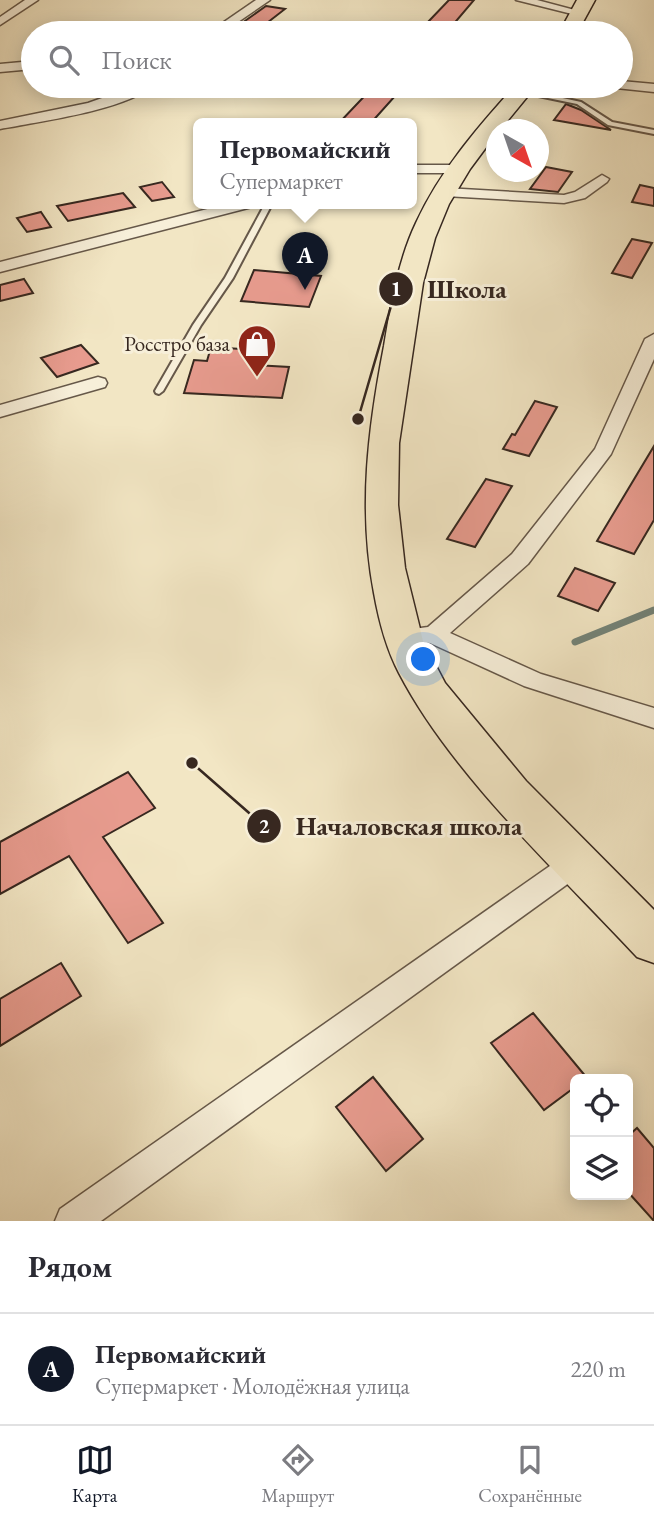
<!DOCTYPE html>
<html lang="ru">
<meta charset="utf-8">
<style>
:root{--surface:#fff;--page:#f2f2f3;--text:#2b2b33;--muted:#7c7c81;--line:#e1e1e2;--accent:#111827}
body{margin:0;font-family:"EB Garamond",serif;background:var(--page);color:var(--text)}
.controls{position:absolute;right:21px;bottom:21px;display:grid;overflow:hidden;border-radius:10px;box-shadow:0 4px 18px #0003}
.controls button{width:63px;height:63px;display:grid;place-items:center;padding:0;border:0;border-bottom:2px solid var(--line);background:var(--surface);color:var(--text);font:35px sans-serif}
.compass{position:absolute;left:486px;top:119px;width:63px;height:63px;border-radius:50%;background:var(--surface);box-shadow:0 4px 18px #0003;rotate:140deg}
.you{position:absolute;left:424px;top:660px;width:24px;height:24px;margin:-18px;border:5px solid #fff;border-radius:50%;background:#1a73e8;box-shadow:0 0 0 10px #1a73e833}
.badge{display:grid;place-items:center;width:46px;height:46px;border-radius:50%;background:var(--accent);color:#fff;font-size:23px;font-weight:700}
.pin{position:absolute;translate:-50% -58px;filter:drop-shadow(0 2px 4px #0008)}
.pin::after{content:'';position:absolute;top:37px;width:24px;height:21px;background:inherit;clip-path:polygon(0 0,100% 0,50% 100%)}
.popup{position:absolute;left:193px;top:118px;width:224px;height:91px;box-sizing:border-box;display:grid;place-content:center;border-radius:10px;background:var(--surface);filter:drop-shadow(0 2px 5px #0005);font-size:23px;white-space:nowrap;color:var(--muted)}
.popup b{font-size:26px;color:var(--text)}
.popup::after{content:'';position:absolute;left:50%;top:100%;margin-left:-14px;border:14px solid transparent;border-top-color:var(--surface)}
.list{margin:0;padding:0;list-style:none}
h2{display:flex;justify-content:space-between;align-items:center;height:91px;margin:0;padding:0 28px;font-size:30px}
h2 small{font-size:23px;font-weight:400;color:var(--muted)}
.list li{display:grid;grid-template-columns:46px 1fr auto;gap:21px;align-items:center;box-sizing:border-box;height:112px;padding:0 28px;border-top:2px solid var(--line)}
.list b{display:block;font-size:26px;white-space:nowrap}
.list p{margin:0;font-size:23px;white-space:nowrap;color:var(--muted)}
.list em{font-size:23px;font-style:normal;color:var(--muted)}
.icon{flex:none;width:38px;height:38px;fill:none;stroke:currentColor;stroke-width:2;stroke-linecap:round;stroke-linejoin:round}
.map{position:relative;flex:none;width:654px;height:1221px;overflow:hidden}
.search{position:absolute;background:var(--surface);box-shadow:0 4px 18px #0003;left:21px;right:21px;top:21px;height:77px;display:flex;align-items:center;gap:18px;box-sizing:border-box;padding:0 24px;border-radius:38px;color:var(--muted);font-size:26px}
.sheet{height:203px;background:var(--surface)}
nav{display:flex;justify-content:space-around;align-items:center;box-sizing:border-box;height:98px;border-top:2px solid var(--line);background:var(--surface);font-size:19px;color:var(--muted)}
nav a{display:grid;justify-items:center;gap:4px}
nav .on{color:var(--accent)}
.map>svg:first-child{display:block}
</style>
<div class="map">
<svg width="654" height="1221" viewBox="0 0 654 1221">
<rect width="100%" height="100%" fill="#f2e6c4"/>
<filter id="stains"><feTurbulence type="fractalNoise" baseFrequency=".00286" numOctaves="4"/><feColorMatrix values="0 0 0 0 .2 0 0 0 0 .09 0 0 0 0 .02 0 0 0 .5 -.17"/></filter>
<radialGradient id="worn" r=".72"><stop offset=".6" stop-color="#630" stop-opacity="0"/><stop offset="1" stop-color="#630" stop-opacity=".3"/></radialGradient>
<g fill="none" stroke-linecap="round" stroke-linejoin="round">
<!-- stream -->
<path stroke="#738378" stroke-width="7" d="M 575,642 L 654,610"/>
</g>
<!-- building -->
<g fill="#e79b8e" stroke="#372820" stroke-width="2">
<path d="M 449,0 L 474,0 L 446,33 L 423,33 L 431,24 L 427,23 Z"/>
<path d="M 266,6 L 285,9 L 254,33 L 228,33 Z"/>
<path d="M 374,86 L 404,86 L 370,124 L 338,124 Z"/>
<path d="M 566,104 L 581,110 L 611,130 L 554,120 Z"/>
<path d="M 546,167 L 572,172 L 558,192 L 530,189 Z"/>
<path d="M 162,182 L 174,197 L 152,201 L 140,187 Z"/>
<path d="M 640,185 L 654,188 L 654,206 L 632,202 Z"/>
<path d="M 123,193 L 135,207 L 68,221 L 57,206 Z"/>
<path d="M 41,212 L 51,227 L 27,232 L 17,218 Z"/>
<path d="M 632,239 L 652,243 L 632,278 L 612,273 Z"/>
<path d="M 254,270 L 321,276 L 309,307 L 241,301 Z"/>
<path d="M 24,279 L 33,293 L 0,301 L 0,285 Z"/>
<path d="M 81,345 L 98,363 L 57,377 L 41,358 Z"/>
<path d="M 211,347 L 257,350 L 253,365 L 289,367 L 282,398 L 184,393 L 194,360 L 207,361 Z"/>
<path d="M 535,401 L 557,407 L 529,456 L 503,449 L 512,434 L 515,435 Z"/>
<path d="M 654,446 L 654,520 L 634,554 L 597,541 Z"/>
<path d="M 486,479 L 512,486 L 475,547 L 447,539 Z"/>
<path d="M 575,568 L 615,583 L 598,611 L 558,596 Z"/>
<path d="M 128,772 L 155,808 L 103,837 L 163,923 L 128,943 L 69,856 L 0,894 L 0,842 Z"/>
<path d="M 61,963 L 81,996 L 0,1046 L 0,999 Z"/>
<path d="M 533,1013 L 587,1078 L 575,1079 L 575,1087 L 544,1110 L 491,1043 Z"/>
<path d="M 373,1077 L 423,1139 L 386,1171 L 336,1107 Z"/>
<path d="M 637,1128 L 654,1148 L 654,1221 L 628,1192 L 628,1136 Z"/>
</g>
<g fill="none" stroke-linecap="round" stroke-linejoin="round">
<!-- lane casing -->
<g stroke="#665849" stroke-width="4">
<g id="lane">
<path d="M 521,89 L 581,102 L 612,122 L 654,130 L 654,134 L 608,125 L 577,104 L 519,92 L 519,90 Z"/>
<path d="M 265,204 L 272,204 L 233,278 L 201,325 L 163,391 L 159,394 L 156,393 L 155,391 L 193,325 L 225,278 Z"/>
</g>
</g>
<!-- street casing -->
<g stroke="#665849" stroke-width="3">
<g id="street">
<path d="M 25,0 L 38,0 L 0,25 L 0,17 Z"/>
<path d="M 256,0 L 270,0 L 222,33 L 208,33 Z"/>
<path d="M 516,0 L 537,0 L 586,13 L 580,16 Z"/>
<path d="M 33,61 L 33,69 L 0,72 L 0,64 Z"/>
<path d="M 621,81 L 654,84 L 654,92 L 616,88 L 615,86 L 621,86 Z"/>
<path d="M 136,86 L 152,86 C 126,110 37,122 0,129 L 0,121 L 88,103 Z"/>
<path d="M 412,165 L 459,165 L 466,169 L 459,173 L 412,173 Z"/>
<path d="M 602,175 L 609,179 L 607,182 L 585,198 L 564,203 L 445,196 L 438,192 L 445,188 L 564,195 L 575,192 Z"/>
<path d="M 227,204 L 254,204 L 252,207 L 0,272 L 0,262 Z"/>
<path d="M 654,334 L 654,359 L 611,454 L 528,564 L 450,633 L 541,674 L 654,708 L 654,728 L 524,686 L 430,643 L 413,641 L 409,635 L 413,629 L 428,627 L 512,554 L 595,449 L 645,339 Z"/>
<path d="M 98,377 L 105,379 L 107,383 L 105,387 L 0,417 L 0,405 Z"/>
<path d="M 577,850 L 587,854 L 591,862 L 587,870 L 101,1221 L 55,1221 L 60,1209 L 567,854 Z"/>
</g>
</g>
<!-- primary casing -->
<g stroke="#372820" stroke-width="3">
<g id="primary">
<path d="M 577,0 L 595,0 L 577,33 L 559,33 Z"/>
<path d="M 515,86 L 536,86 L 500,130 L 496,130 L 496,134 L 470,169 L 449,204 L 435,238 L 423,283 L 399,443 L 398,505 L 405,568 L 423,641 L 445,683 L 526,781 L 654,910 L 654,963 L 637,957 C 559,873 452,775 399,673 C 386,648 379,621 374,593 C 358,509 368,429 384,346 C 391,304 398,261 416,223 C 440,171 477,128 515,86 Z"/>
</g>
</g>
<!-- lane -->
<use href="#lane" fill="#f7efd9" fill-rule="evenodd"/>
<!-- street -->
<use href="#street" fill="#f7efd9" fill-rule="evenodd"/>
<!-- primary -->
<use href="#primary" fill="#f2e6c4" fill-rule="evenodd"/>
</g>
<!-- icons -->
<defs>
<g id="shop-pin" transform="scale(2.0125)"><path d="M0 17L-7.5 6A9.5 9.5 0 1 1 7.5 6Z" fill="#8f2418" stroke="#f7efd9"/><path d="M-5-2.5h2.3a2.7 3.5 0 0 1 5.4 0H5L5.5 6h-11ZM-1.5-2.5h3a1.5 2.3 0 0 0-3 0Z" fill="#fff"/></g>
</defs>
<g fill-rule="evenodd">
<use href="#shop-pin" x="257" y="344"/>
</g>
<g text-anchor="middle" stroke-width="6" stroke-linejoin="round" paint-order="stroke">
<!-- far-poi labels -->
<g font-size="21" fill="#372820" stroke="#f7efd9" text-anchor="end">
<text x="230" y="351">Росстро база</text>
</g>
</g>
<!-- callouts -->
<path fill="none" stroke="#372820" stroke-width="2.5" d="M358 419L396 289M192 763L264 826"/>
<g fill="#372820" stroke="#f7efd9" stroke-width="2.5">
<circle cx="358" cy="419" r="7"/>
<circle cx="192" cy="763" r="7"/>
<circle cx="396" cy="289" r="18"/>
<circle cx="264" cy="826" r="18"/>
</g>
<g font-size="21" text-anchor="middle" font-weight="bold" fill="#fff">
<text x="396" y="296">1</text>
<text x="264" y="833">2</text>
</g>
<g font-size="26" text-anchor="middle" font-weight="bold" fill="#372820" stroke="#f7efd9" stroke-width="6" stroke-linejoin="round" paint-order="stroke">
<text x="467" y="298">Школа</text>
<text x="409" y="835">Началовская школа</text>
</g>
<rect width="100%" height="100%" filter="url(#stains)"/>
<rect width="100%" height="100%" fill="url(#worn)"/>
</svg>
<div class="controls">
<button><svg class="icon" aria-label="locate" viewBox="0 0 24 24"><circle cx="12" cy="12" r="6"/><path d="M12 2v4M12 18v4M2 12h4M18 12h4"/></svg></button>
<button><svg class="icon" aria-label="layers" viewBox="0 0 24 24"><path d="M12 4l9 5-9 5-9-5zM3 14l9 5 9-5"/></svg></button>
</div>
<svg class="compass" viewBox="-18 -18 36 36"><path d="M0-13l5 13h-10z" fill="#e53935"/><path d="M0 13l5-13h-10z" fill="#7c7c81"/></svg>
<div class="you"></div>
<div class="pin badge" style="left:305px;top:290px">A</div>
<div class="popup"><b>Первомайский</b>Супермаркет</div>
<div class="search"><svg class="icon" aria-label="search" viewBox="0 0 24 24"><circle cx="10" cy="10" r="6"/><path d="M15 15l6 6"/></svg>Поиск</div>
</div>
<section class="sheet">
<h2>Рядом<small></small></h2>
<ul class="list">
<li><span class="badge">A</span><div><b>Первомайский</b><p>Супермаркет · Молодёжная улица</p></div><em>220 m</em></li>
</ul>
</section>
<nav>
<a class="on"><svg class="icon" aria-label="map" viewBox="0 0 24 24"><path d="M3 6l6-2 6 2 6-2v14l-6 2-6-2-6 2zM9 4v14M15 6v14"/></svg>Карта</a>
<a><svg class="icon" aria-label="directions" viewBox="0 0 24 24"><path d="M12 3l9 9-9 9-9-9zM9 14v-3h6M13 9l2 2-2 2"/></svg>Маршрут</a>
<a><svg class="icon" aria-label="saved" viewBox="0 0 24 24"><path d="M7 4h10v16l-5-4-5 4z"/></svg>Сохранённые</a>
</nav>
